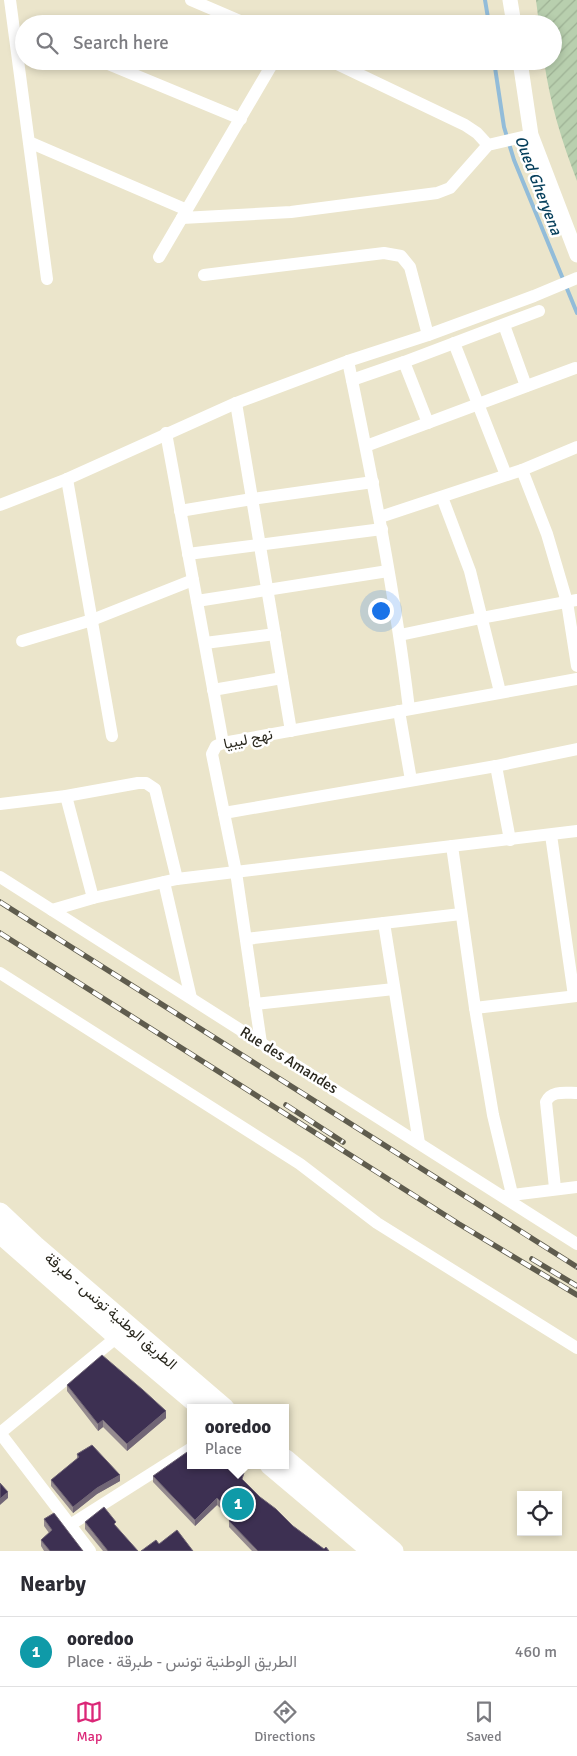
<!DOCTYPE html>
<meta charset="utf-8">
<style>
:root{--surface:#fff;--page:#f2f2f3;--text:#2b2b33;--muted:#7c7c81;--line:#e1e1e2;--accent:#db2777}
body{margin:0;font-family:Signika,Vazirmatn,sans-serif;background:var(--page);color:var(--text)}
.controls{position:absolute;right:15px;bottom:15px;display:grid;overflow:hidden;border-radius:0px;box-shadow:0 2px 8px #0003}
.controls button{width:45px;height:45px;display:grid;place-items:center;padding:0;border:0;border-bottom:1px solid var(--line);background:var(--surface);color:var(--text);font:25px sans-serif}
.you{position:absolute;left:380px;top:610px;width:18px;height:18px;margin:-12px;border:4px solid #fff;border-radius:50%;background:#1a73e8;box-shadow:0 0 0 8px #1a73e833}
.badge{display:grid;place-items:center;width:32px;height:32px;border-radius:50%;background:var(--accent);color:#fff;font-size:16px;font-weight:700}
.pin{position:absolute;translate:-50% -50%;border:2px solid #fff;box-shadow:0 1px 5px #0006}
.popup{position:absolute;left:187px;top:1404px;width:102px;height:65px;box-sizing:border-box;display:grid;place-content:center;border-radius:0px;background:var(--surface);filter:drop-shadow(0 1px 4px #0005);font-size:16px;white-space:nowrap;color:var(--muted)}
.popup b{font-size:19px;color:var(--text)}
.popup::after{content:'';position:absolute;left:50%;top:100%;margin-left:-10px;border:10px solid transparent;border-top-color:var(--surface)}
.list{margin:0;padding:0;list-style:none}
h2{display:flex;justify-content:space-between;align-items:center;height:65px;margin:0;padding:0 20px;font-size:21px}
h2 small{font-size:16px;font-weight:400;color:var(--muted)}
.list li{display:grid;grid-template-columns:32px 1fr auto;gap:15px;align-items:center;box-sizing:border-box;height:70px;padding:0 20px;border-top:1px solid var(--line)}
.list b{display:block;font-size:19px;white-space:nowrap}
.list p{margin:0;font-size:16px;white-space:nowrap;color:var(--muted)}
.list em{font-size:16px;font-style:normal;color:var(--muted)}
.icon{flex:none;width:28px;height:28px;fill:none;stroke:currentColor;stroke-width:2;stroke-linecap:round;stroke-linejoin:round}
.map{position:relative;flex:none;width:577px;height:1551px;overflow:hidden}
.search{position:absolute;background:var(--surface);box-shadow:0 2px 8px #0003;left:15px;right:15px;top:15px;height:55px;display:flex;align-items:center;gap:12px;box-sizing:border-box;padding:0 18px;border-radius:28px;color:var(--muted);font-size:19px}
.sheet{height:135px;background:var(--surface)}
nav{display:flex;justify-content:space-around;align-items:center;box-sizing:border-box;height:70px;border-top:1px solid var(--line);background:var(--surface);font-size:14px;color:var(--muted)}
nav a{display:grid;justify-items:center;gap:2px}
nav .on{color:var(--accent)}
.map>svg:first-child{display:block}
</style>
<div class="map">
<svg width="577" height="1551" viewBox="0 0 577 1551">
<defs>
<pattern id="garden-furrows" width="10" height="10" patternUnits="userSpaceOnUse" patternTransform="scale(1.25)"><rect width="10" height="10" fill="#b8cfae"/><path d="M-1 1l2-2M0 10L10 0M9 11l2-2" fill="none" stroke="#9eb295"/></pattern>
</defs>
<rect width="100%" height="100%" fill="#ebe5cb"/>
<!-- garden -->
<path fill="url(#garden-furrows)" d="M 536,0 L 577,0 L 577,181 C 562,142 550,103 544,61 L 553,61 L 553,24 L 539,24 Z"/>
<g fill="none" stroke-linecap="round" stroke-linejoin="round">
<!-- stream -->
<g stroke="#92bcd9" stroke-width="4">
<path d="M 485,0 L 489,24"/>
<path d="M 494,61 L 504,127 L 514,160 L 577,313"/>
</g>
<!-- minor -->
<g stroke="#fff" stroke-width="12">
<path d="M 10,0 L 47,279"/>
<path d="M 191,0 L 247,24"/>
<path d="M 101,61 L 241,119"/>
<path d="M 331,61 L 465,125 L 477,133 L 488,145"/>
<path d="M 29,142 L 187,210"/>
<path d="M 182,218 L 291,212 L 437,193 L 450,188 L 488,145 L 531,135"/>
<path d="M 159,257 L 274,61"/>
<path d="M 204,275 L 384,253 L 401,256 L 410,267 L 428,335"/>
<path d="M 504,325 L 526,386"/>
<path d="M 454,343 L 506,475"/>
<path d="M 348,361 C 372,477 395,592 409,709"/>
<path d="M 404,362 L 428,423"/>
<path d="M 352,380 L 404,362 L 539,311"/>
<path d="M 236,403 L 291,731"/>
<path d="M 166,433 L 223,743"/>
<path d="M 366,446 L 575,368"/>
<path d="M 522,470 L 547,534 L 567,602 L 577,666"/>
<path d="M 67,479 L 112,736"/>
<path d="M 442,497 L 470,571 L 500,692"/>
<path d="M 0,505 L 67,479 L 236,403 L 348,361 L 428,335 L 534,296 L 577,278"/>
<path d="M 180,511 L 252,499 L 373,482"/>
<path d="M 380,517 L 522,470 L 577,447"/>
<path d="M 188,554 L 382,529"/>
<path d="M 197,601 L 388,571"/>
<path d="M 400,635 L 481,618 L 577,600"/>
<path d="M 22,641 L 92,620 L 193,580"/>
<path d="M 205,643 L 275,634"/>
<path d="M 213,690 L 282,678"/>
<path d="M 399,711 L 411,780"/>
<path d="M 496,766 L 510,840"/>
<path d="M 66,796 L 93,898"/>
<path d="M 0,804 L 66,796 L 138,783 L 146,783 L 155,789 L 177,879"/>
<path d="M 224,813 L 496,766 L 577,749"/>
<path d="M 551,835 L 574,996"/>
<path d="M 452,846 L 475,1008 L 493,1115 L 512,1194"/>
<path d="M 0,877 L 577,1244"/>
<path d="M 164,882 L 191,998"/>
<path d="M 52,910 L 93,898 L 177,879 L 577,831"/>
<path d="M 384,923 L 419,1143"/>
<path d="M 246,939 L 461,914"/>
<path d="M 0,973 L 300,1164 L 377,1223 L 577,1348"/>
<path d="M 255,1004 L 394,989"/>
<path d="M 475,1008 L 577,996"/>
<path d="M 261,1043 L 236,872 L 213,759 L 212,754 L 216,746 L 223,743 L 577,679"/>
<path d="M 555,1188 L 546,1102 C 551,1090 566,1093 577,1093"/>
<path d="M 504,1196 L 577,1187"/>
<path d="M 0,1433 L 117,1337"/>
<path d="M 0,1433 L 90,1551"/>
<path d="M 70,1525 L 190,1449"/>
</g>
<!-- tertiary -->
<g stroke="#fff" stroke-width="15">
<path d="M 510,0 L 514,24"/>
<path d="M 520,61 L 531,135 L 577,255"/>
</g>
<!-- primary -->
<g stroke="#fff" stroke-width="19">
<path d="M 0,1212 L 35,1245 L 225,1408"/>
<path d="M 0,1234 L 117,1337 L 201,1408"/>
<path d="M 286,1459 L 394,1551"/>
<path d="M 269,1465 L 371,1551"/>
</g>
<!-- rail casing -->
<g stroke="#5f5c4e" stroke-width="5.5">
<g id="rail">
<path d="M 0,902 L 577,1267"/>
<path d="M 0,933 L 459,1224 L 577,1295"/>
<path d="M 286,1105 L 343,1142"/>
<path d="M 532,1259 L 577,1286"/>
</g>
</g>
<!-- rail -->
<use href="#rail" stroke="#fff" stroke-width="4" stroke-dasharray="11" stroke-linecap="butt"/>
</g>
<!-- wall -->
<g fill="#948a8e">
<path d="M 67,1385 L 166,1418 L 127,1451 L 103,1427 L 98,1431 L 67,1391 Z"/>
<path d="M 77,1454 L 120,1481 L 97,1494 L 73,1513 L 51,1486 L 51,1480 L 77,1459 Z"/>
<path d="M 153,1476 L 244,1481 L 260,1497 L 293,1526 L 324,1549 L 329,1551 L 252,1551 L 229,1527 L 229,1521 L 231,1518 L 217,1505 L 195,1526 L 153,1482 Z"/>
<path d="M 44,1519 L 83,1551 L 44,1551 L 41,1546 L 41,1540 L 49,1533 L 44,1526 Z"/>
<path d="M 85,1522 L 116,1527 L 138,1551 L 103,1551 L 85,1529 Z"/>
</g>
<!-- shaded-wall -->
<g fill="#716676">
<path d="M 166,1411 L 166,1418 L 127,1451 L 127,1444 Z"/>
<path d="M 103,1420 L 103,1427 L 98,1431 L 98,1424 Z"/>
<path d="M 120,1475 L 120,1481 L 97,1494 L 73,1513 L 73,1507 L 97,1488 Z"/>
<path d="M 8,1492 L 8,1498 L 0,1505 L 0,1499 Z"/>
<path d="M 217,1498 L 217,1505 L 195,1526 L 195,1520 Z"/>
</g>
<!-- building -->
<g fill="#3d3052" stroke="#716676">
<path d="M 102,1355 L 143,1390 L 166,1411 L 127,1444 L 103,1420 L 98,1424 L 67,1385 Z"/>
<path d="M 92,1445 L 120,1475 L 97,1488 L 73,1507 L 51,1480 L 79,1457 L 77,1454 Z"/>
<path d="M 190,1450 L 190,1465 L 235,1465 L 244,1473 L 242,1479 L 260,1497 L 276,1509 L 293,1526 L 324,1549 L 326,1547 L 329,1551 L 258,1551 L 229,1521 L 234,1514 L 217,1498 L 195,1520 L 153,1476 Z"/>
<path d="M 0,1483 L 8,1492 L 0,1499 Z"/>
<path d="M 104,1507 L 116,1522 L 114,1524 L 138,1551 L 108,1551 L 85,1522 Z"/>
<path d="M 54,1513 L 83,1551 L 50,1551 L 41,1540 L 52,1530 L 44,1519 Z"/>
<path d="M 177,1530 L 193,1551 L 141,1551 L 156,1540 L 159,1544 Z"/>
</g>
<g text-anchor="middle" stroke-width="5" stroke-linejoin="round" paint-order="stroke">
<!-- street labels -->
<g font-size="15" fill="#29271d" stroke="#fff">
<text transform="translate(248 739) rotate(-12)" y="5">نهج ليبيا</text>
<text transform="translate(289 1060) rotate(32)" y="5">Rue des Amandes</text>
<text transform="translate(111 1311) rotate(41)" y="5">الطريق الوطنية تونس - طبرقة</text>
</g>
<!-- water labels -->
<g font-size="16" font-style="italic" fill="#063f5b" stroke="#fff">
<text transform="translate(539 185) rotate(69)" y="6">Oued Gheryena</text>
</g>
</g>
</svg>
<div class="controls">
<button><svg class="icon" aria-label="locate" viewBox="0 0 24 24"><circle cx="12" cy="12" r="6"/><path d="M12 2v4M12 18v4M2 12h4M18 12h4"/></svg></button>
</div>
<div class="you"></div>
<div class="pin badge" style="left:238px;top:1504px;background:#0f9aa8">1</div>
<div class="popup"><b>ooredoo</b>Place</div>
<div class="search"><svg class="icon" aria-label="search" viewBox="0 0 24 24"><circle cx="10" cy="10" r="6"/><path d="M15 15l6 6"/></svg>Search here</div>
</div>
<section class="sheet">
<h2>Nearby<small></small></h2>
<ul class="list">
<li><span class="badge" style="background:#0f9aa8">1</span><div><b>ooredoo</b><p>Place · الطريق الوطنية تونس - طبرقة</p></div><em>460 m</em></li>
</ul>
</section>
<nav>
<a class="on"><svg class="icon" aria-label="map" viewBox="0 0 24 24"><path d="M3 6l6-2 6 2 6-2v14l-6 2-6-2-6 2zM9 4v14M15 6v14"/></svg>Map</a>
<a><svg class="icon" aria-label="directions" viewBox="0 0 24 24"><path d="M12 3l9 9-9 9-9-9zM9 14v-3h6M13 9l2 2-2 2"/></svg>Directions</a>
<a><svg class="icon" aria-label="saved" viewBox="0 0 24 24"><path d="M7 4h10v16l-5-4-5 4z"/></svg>Saved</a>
</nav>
